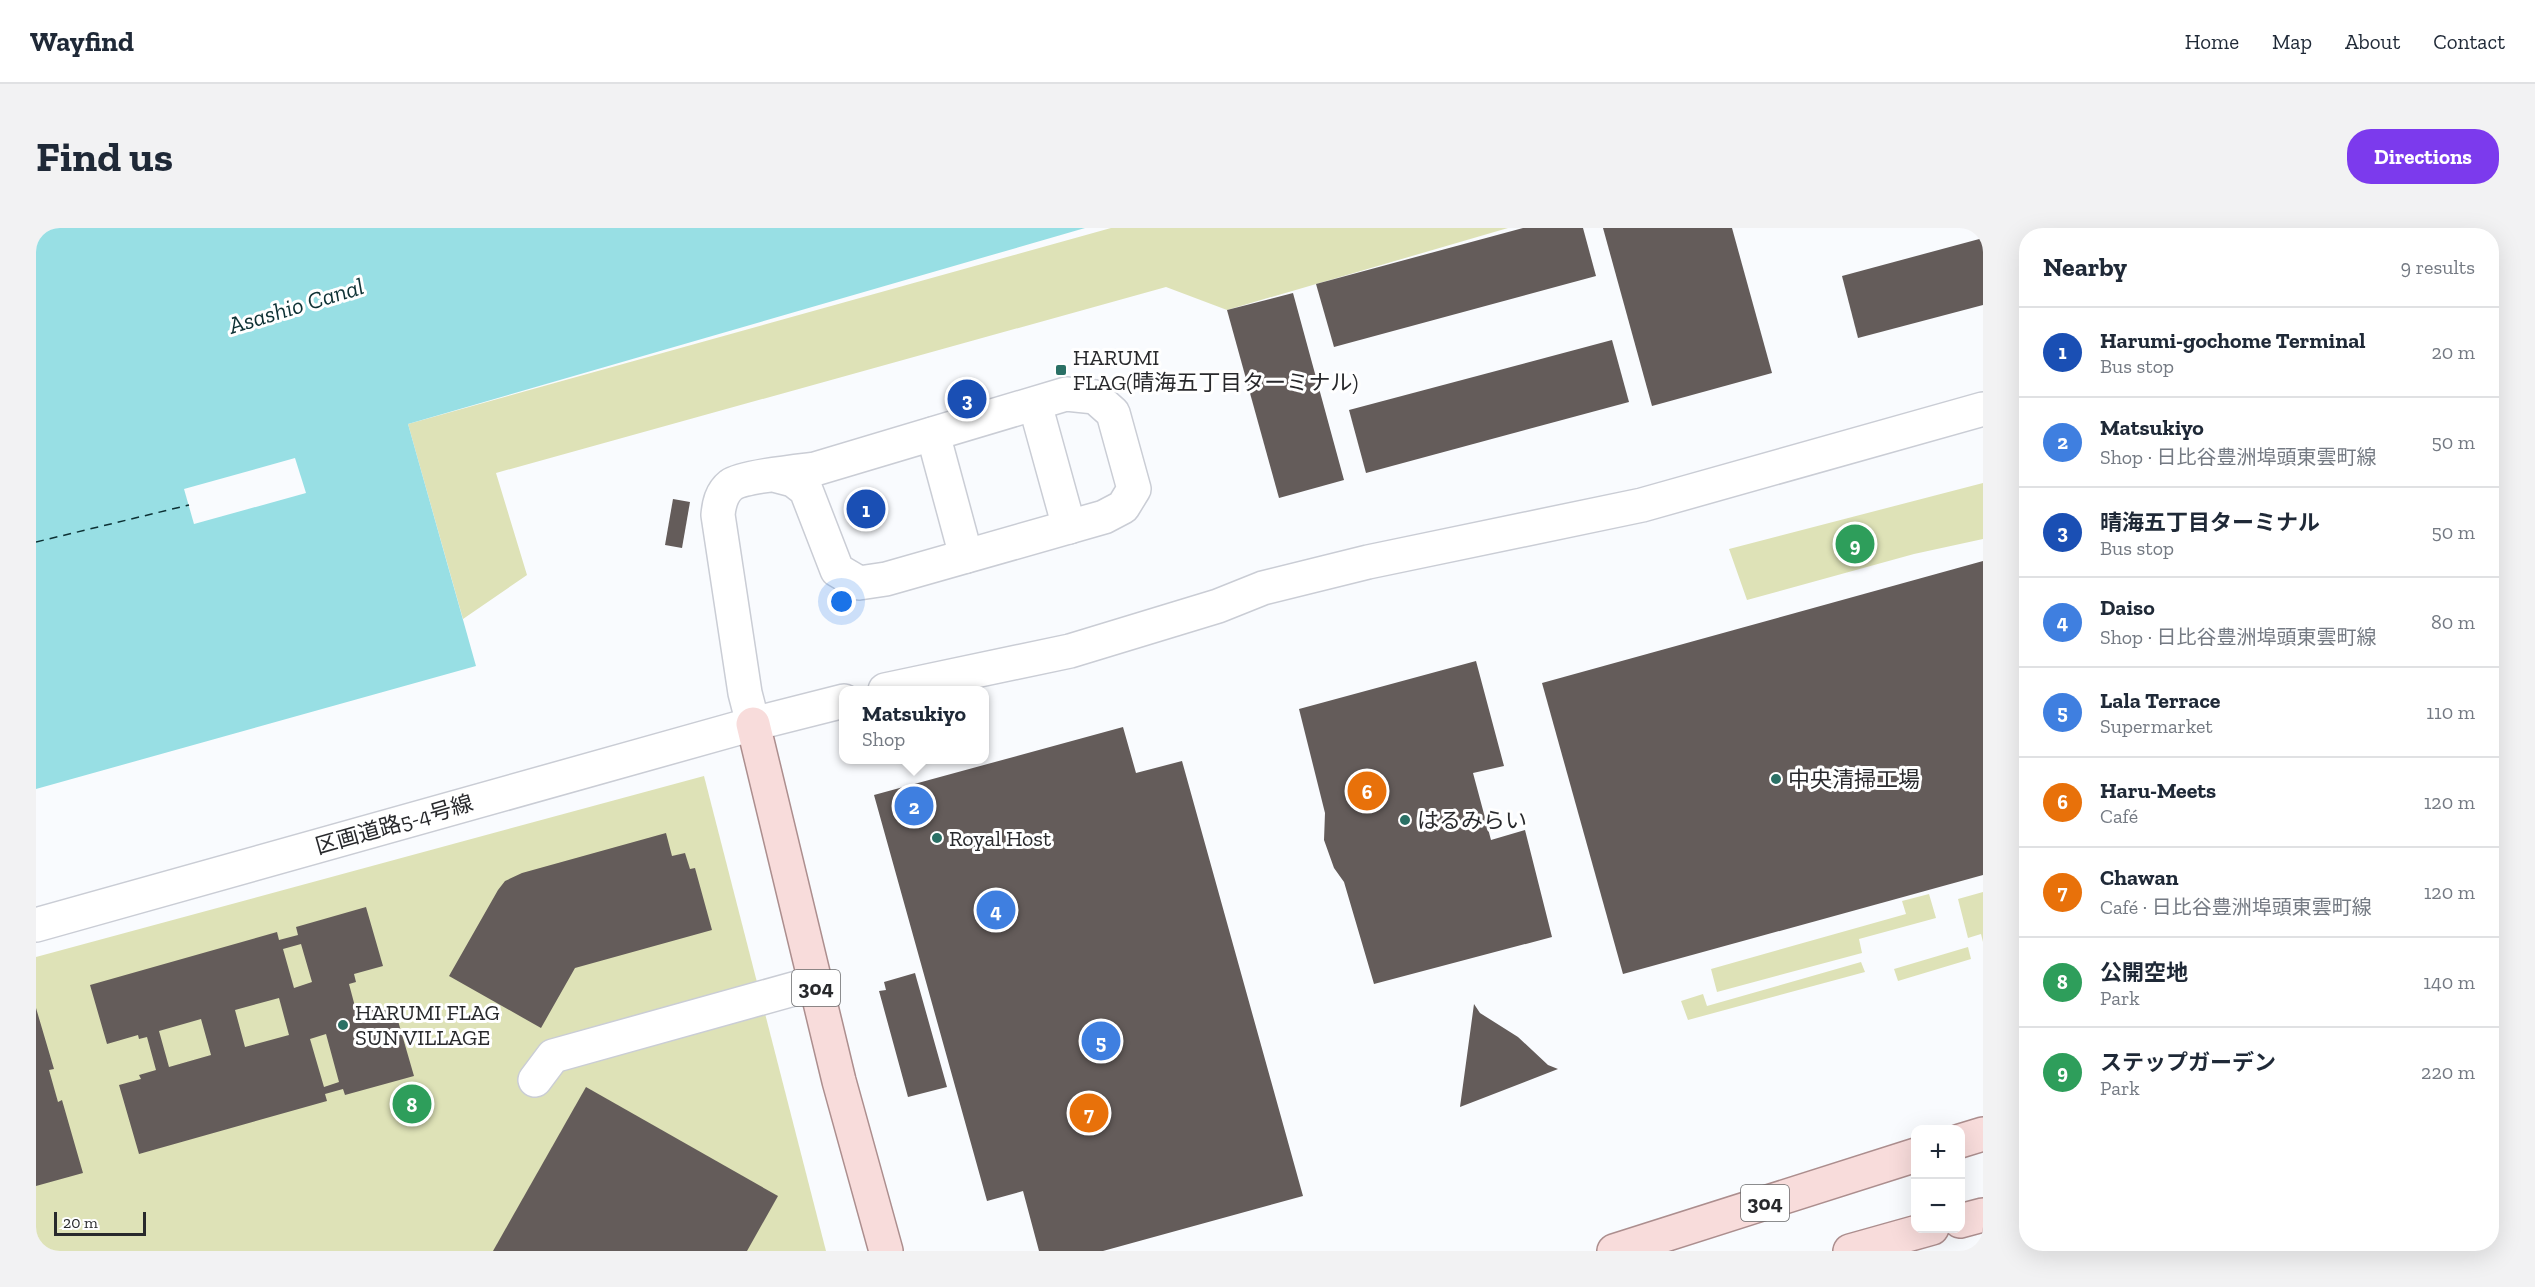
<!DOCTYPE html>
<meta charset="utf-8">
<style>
:root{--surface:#fff;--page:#f2f2f3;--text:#1f2937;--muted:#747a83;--line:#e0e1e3;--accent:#7c3aed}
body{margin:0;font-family:"Zilla Slab","Noto Sans JP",serif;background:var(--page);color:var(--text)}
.controls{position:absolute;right:18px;bottom:18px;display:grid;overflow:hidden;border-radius:12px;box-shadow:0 6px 24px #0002}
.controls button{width:54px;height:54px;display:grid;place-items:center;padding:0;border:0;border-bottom:2px solid var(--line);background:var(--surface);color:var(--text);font:30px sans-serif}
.scale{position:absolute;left:18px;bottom:15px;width:92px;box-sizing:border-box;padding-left:6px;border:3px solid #28292c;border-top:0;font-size:16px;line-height:21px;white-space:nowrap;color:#28292c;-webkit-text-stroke:4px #fff;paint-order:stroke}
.you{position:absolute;left:806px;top:374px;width:21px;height:21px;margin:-15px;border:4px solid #fff;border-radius:50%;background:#1a73e8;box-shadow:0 0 0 9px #1a73e833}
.badge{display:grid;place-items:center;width:39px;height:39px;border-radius:50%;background:var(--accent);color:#fff;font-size:20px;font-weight:700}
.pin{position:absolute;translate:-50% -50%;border:3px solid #fff;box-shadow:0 2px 6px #0006}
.popup{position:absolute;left:803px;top:458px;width:150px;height:78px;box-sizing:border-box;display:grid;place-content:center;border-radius:12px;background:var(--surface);filter:drop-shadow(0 2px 4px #0005);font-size:20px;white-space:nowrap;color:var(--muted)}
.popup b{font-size:22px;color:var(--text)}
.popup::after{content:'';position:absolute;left:50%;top:100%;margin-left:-12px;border:12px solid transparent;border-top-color:var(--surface)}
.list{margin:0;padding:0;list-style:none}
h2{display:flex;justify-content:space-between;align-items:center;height:78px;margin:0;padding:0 24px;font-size:26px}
h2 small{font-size:20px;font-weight:400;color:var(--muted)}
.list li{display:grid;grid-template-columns:39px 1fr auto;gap:18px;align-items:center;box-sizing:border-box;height:90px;padding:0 24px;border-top:2px solid var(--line)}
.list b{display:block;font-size:22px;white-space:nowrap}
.list p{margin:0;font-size:20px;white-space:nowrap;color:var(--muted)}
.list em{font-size:20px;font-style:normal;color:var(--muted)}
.map{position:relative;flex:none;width:1947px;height:1023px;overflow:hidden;border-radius:24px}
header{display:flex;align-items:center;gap:36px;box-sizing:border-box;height:84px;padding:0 30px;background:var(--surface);border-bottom:2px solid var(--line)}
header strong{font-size:28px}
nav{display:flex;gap:33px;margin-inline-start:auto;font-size:21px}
.intro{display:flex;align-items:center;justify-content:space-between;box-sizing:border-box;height:144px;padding:0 36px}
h1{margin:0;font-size:42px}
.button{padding:15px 27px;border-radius:24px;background:var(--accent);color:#fff;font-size:21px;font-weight:700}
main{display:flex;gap:36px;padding:0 36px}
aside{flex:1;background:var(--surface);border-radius:24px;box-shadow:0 6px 24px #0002}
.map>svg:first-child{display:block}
</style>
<header>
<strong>Wayfind</strong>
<nav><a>Home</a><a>Map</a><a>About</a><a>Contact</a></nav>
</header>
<div class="intro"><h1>Find us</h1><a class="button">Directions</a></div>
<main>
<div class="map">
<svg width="1947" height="1023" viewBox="0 0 1947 1023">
<rect width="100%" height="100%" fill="#f9fbfe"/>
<!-- green -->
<g fill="#dee2b7">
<path d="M 1075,0 L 1472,0 L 1191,82 L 1130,59 L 460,245 L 491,347 L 427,391 L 372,196 Z"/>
<path d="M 1947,255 L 1947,311 L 1878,326 L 1711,372 L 1693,321 Z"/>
<path d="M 668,548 L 790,1023 L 0,1023 L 0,729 Z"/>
<path d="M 1947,664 L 1947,714 L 1945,706 L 1932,710 L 1922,671 Z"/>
<path d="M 1893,666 L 1900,690 L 1823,711 L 1826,725 L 1681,764 L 1675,741 L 1870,686 L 1866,673 Z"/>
<path d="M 1932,719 L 1935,731 L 1862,753 L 1858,741 Z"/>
<path d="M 1825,734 L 1829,744 L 1652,792 L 1645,773 L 1667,766 L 1671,778 Z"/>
</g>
<!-- water -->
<path fill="#98dfe4" d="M 0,0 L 1049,0 L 372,196 L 440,438 L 0,561 Z"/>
<!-- pier -->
<path fill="#f9fbfe" d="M 259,230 L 270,265 L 158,296 L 148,261 Z"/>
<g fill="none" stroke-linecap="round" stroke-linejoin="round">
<!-- ferry -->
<path stroke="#0d3134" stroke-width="1.5" stroke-dasharray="8 6" stroke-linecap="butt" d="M 0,314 L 153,277"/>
</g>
<!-- building -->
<g fill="#645c5a" fill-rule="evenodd">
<path d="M 1487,0 L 1547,0 L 1560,48 L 1298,119 L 1280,56 Z"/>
<path d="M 1567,0 L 1696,0 L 1736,145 L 1616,178 Z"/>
<path d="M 1947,10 L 1947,77 L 1822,110 L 1806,48 Z"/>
<path d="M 1257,65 L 1308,252 L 1243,270 L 1191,82 Z"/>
<path d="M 1576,112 L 1593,174 L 1330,245 L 1313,182 Z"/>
<path d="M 637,271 L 654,274 L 646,320 L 629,317 Z"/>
<path d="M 1947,333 L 1947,647 L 1587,746 L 1506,455 Z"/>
<path d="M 1440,433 L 1468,538 L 1437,545 L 1455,612 L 1489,602 L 1516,709 L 1338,756 L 1308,654 L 1298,640 L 1288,612 L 1289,585 L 1263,481 Z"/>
<path d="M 1087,499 L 1100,545 L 1146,533 L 1267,968 L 1067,1023 L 1003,1023 L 987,963 L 951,973 L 838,567 Z"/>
<path d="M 630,605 L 636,628 L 649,625 L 654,641 L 659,640 L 676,702 L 539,740 L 505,800 L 413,748 L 462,662 L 469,653 L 486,645 Z"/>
<path d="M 330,679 L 347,738 L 318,746 L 320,754 L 313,756 L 321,786 L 338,781 L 339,785 L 358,779 L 378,848 L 309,867 L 307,861 L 289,866 L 291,873 L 103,926 L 83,857 L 105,851 L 103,847 L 120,842 L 111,809 L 103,811 L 102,807 L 71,816 L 54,757 L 241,704 L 243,712 L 262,707 L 260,699 ZM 265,716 L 276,754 L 258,760 L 247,721 ZM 243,770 L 253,807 L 209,819 L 199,782 ZM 165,791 L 175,827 L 133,839 L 123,803 ZM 290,806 L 303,854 L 288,859 L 274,811 Z"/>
<path d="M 879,745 L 911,859 L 872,869 L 843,763 L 850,762 L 848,754 Z"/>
<path d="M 1438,776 L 1444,785 L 1482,809 L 1512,837 L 1522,841 L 1424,879 Z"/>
<path d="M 0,780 L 18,841 L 13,842 L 22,874 L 26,872 L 47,945 L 0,958 Z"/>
<path d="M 550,859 L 742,968 L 711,1023 L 457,1023 Z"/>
</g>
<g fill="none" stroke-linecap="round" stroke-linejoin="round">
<!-- minor casing -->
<g stroke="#cacdd5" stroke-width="36">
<g id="minor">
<path d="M 999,176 L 1033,299"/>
<path d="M 897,206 L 930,328"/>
<path d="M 849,462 L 1034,423 L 1182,378 L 1227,360 L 1332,334 L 1606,277 L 1947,181"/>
<path d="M 717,496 L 709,465 L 682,287 C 683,276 685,265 695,257 C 706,249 763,243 779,241 L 1030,166 L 1059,169 L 1077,185 L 1098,261 L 1087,279 L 1068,289 L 850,351 L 823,355 L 801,342 L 770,262 L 757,252 L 738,247"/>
<path d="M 0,697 L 717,496 L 808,473"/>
<path d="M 499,852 L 517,828 L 779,755"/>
</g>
</g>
<!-- major casing -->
<g stroke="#ac8e8e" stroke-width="36">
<g id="major">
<path d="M 717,496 L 803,853 L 850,1023"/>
<path d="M 1924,913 L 1947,906"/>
<path d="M 1924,993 L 1947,987"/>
<path d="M 1578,1023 L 1880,927"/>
<path d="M 1814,1023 L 1896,1000"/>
</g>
</g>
<!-- minor -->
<use href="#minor" stroke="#fff" stroke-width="33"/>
<!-- major -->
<use href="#major" stroke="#f8dcdb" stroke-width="33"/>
</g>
<!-- markers -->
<g fill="#2a7065" stroke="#fff" stroke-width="2">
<rect x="1019" y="136" width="12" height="12" rx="3"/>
<circle cx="1740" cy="551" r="6"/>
<circle cx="1369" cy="592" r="6"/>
<circle cx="901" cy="610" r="6"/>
<circle cx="307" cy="797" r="6"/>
</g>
<g text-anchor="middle" stroke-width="6" stroke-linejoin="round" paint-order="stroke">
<!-- shield labels -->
<g fill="#fff" stroke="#68696b" stroke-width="1.5">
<rect x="756" y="742" width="48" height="36" rx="4.5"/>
<rect x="1705" y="957" width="48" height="36" rx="4.5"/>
</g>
<g font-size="21" font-weight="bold" fill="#28292c">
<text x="780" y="767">304</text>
<text x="1729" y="982">304</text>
</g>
<!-- poi labels -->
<g font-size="22" fill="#28292c" stroke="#fff" text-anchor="start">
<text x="1037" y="137">HARUMI<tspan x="1037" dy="25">FLAG(晴海五丁目ターミナル)</tspan></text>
<text x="1752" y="559">中央清掃工場</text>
<text x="1381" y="600">はるみらい</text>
<text x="913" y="618">Royal Host</text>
<text x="319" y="792">HARUMI FLAG<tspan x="319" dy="25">SUN VILLAGE</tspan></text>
</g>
<!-- street labels -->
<g font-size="22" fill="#28292c" stroke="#fff">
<text transform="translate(358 596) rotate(-16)" y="8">区画道路5-4号線</text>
</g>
<!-- water labels -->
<g font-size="24" font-style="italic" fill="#0d3134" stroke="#fff">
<text transform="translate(260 78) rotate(-17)" y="8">Asashio Canal</text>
</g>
</g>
</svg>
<div class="controls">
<button>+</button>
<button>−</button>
</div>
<div class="scale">20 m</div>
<div class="you"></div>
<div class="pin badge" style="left:830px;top:281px;background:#1a4fb4">1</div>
<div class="pin badge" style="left:878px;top:578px;background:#3f7fe0">2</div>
<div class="popup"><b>Matsukiyo</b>Shop</div>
<div class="pin badge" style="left:931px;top:171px;background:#1a4fb4">3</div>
<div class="pin badge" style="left:960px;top:682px;background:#3f7fe0">4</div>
<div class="pin badge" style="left:1065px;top:813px;background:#3f7fe0">5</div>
<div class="pin badge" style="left:1331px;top:563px;background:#e8710a">6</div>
<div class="pin badge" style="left:1053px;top:885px;background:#e8710a">7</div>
<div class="pin badge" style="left:376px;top:876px;background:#2e9e5b">8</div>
<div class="pin badge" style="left:1819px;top:316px;background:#2e9e5b">9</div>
</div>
<aside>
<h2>Nearby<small>9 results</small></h2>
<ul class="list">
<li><span class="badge" style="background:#1a4fb4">1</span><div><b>Harumi-gochome Terminal</b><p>Bus stop</p></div><em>20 m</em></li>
<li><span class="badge" style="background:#3f7fe0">2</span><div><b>Matsukiyo</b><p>Shop · 日比谷豊洲埠頭東雲町線</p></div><em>50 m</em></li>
<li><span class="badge" style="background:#1a4fb4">3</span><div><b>晴海五丁目ターミナル</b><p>Bus stop</p></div><em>50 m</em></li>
<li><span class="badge" style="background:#3f7fe0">4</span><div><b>Daiso</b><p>Shop · 日比谷豊洲埠頭東雲町線</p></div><em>80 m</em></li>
<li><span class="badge" style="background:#3f7fe0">5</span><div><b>Lala Terrace</b><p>Supermarket</p></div><em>110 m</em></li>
<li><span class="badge" style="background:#e8710a">6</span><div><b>Haru-Meets</b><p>Café</p></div><em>120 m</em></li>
<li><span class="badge" style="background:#e8710a">7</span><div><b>Chawan</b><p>Café · 日比谷豊洲埠頭東雲町線</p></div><em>120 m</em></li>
<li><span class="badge" style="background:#2e9e5b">8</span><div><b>公開空地</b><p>Park</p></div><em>140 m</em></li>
<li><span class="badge" style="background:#2e9e5b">9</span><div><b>ステップガーデン</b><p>Park</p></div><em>220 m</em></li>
</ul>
</aside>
</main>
